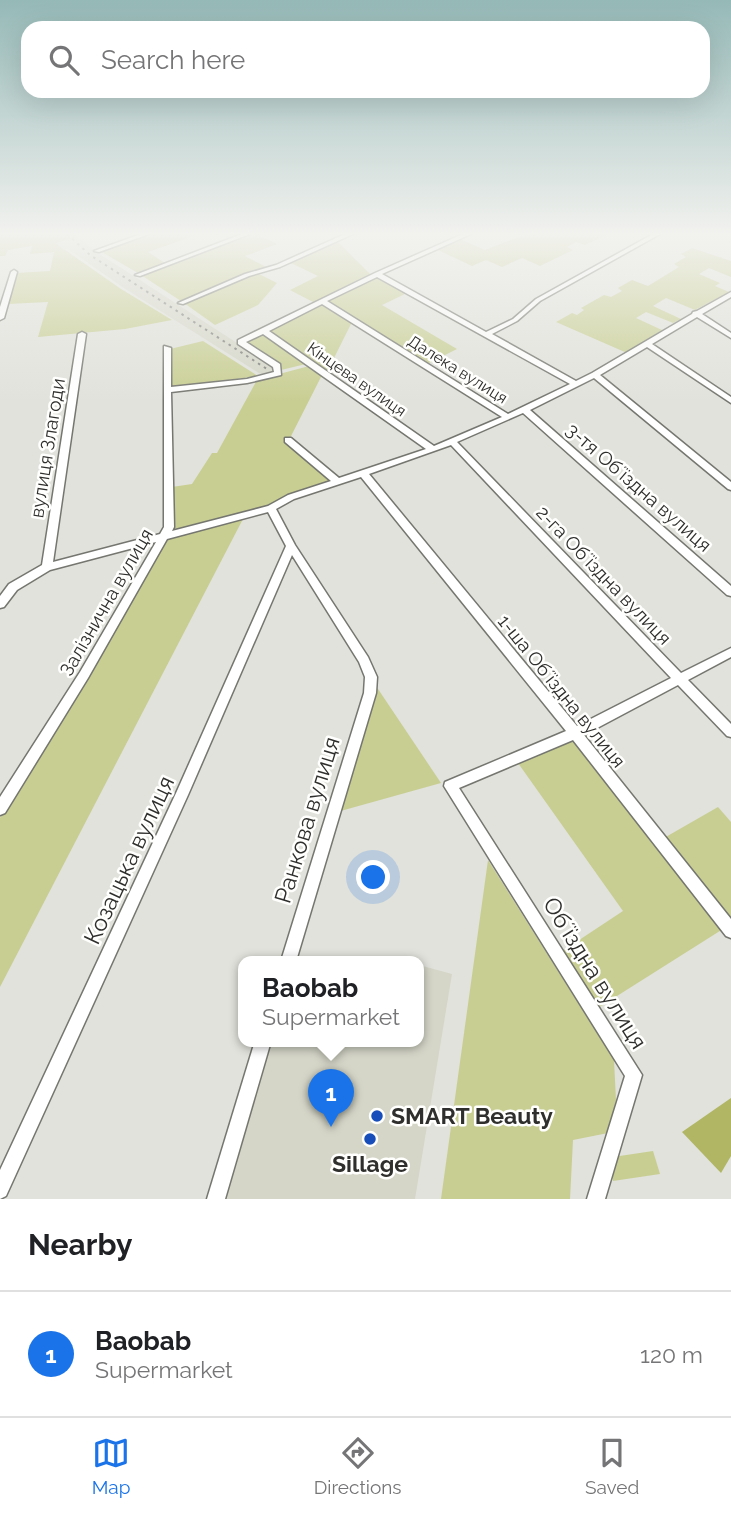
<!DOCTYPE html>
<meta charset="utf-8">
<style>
:root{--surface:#fff;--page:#f6f6f6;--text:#202124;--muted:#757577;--line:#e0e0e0;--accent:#1a73e8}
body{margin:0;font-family:Raleway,sans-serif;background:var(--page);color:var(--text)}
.you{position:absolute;left:374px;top:878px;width:24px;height:24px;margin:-18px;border:5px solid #fff;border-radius:50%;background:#1a73e8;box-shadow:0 0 0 10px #1a73e833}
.badge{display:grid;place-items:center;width:46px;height:46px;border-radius:50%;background:var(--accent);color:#fff;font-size:23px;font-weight:700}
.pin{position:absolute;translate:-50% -58px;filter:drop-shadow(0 2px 4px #0008)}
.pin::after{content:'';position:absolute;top:37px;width:24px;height:21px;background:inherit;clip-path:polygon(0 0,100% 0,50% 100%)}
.popup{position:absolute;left:238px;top:956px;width:186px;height:91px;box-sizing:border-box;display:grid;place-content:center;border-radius:14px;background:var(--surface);filter:drop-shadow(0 2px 5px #0005);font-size:23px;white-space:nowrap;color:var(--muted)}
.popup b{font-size:26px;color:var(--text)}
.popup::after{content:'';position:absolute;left:50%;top:100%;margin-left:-14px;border:14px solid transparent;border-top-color:var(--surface)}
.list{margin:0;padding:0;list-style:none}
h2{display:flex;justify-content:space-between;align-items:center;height:91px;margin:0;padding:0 28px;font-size:30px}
h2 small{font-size:23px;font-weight:400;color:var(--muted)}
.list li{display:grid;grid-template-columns:46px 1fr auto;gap:21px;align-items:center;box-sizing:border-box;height:126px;padding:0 28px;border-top:2px solid var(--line)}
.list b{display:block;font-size:26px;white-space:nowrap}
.list p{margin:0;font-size:23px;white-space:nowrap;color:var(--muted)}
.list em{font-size:23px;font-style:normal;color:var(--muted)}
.icon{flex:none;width:38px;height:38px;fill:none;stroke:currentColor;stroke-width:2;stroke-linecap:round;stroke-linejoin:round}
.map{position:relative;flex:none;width:731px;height:1199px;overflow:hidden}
.search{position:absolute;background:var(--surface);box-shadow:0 7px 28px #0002;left:21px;right:21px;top:21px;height:77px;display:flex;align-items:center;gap:18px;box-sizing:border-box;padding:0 24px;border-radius:21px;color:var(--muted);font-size:26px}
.sheet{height:217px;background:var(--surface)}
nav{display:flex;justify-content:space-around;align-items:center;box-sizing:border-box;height:98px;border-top:2px solid var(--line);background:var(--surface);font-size:19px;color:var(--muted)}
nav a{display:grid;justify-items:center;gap:4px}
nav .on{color:var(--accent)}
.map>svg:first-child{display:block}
</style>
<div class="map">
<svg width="731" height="1199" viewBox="0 0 731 1199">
<rect width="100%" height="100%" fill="#e1e2db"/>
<!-- built -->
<g fill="#d5d6c8">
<path d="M 78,237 L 95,251 L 274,367 L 273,372 L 262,375 L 124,288 L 68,249 L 64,249 L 54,242 Z"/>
<path d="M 419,965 L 452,974 L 415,1199 L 226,1199 L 270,1041 L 418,1041 Z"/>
</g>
<!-- green -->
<g fill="#c8ce92">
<path d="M 0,234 L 75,234 L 78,237 L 55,243 L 121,289 L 172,320 L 125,329 L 38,337 L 48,302 L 8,304 L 16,273 L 50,271 L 54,252 L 30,254 L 32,246 L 8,250 L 5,256 L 0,256 Z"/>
<path d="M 149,234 L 196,235 L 148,252 L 165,263 L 138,273 L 100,251 Z"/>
<path d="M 250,234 L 257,234 L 277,244 L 245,256 L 268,268 L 245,274 L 181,301 L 141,275 Z"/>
<path d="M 541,234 L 609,234 L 585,245 L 576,242 L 567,247 L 573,250 L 540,266 L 522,258 L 502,267 L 486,260 L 472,266 L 436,249 L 460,239 L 485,250 L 521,236 Z"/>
<path d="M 337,241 L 371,275 L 315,303 L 290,290 L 318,276 L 289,262 Z"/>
<path d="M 692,248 L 731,261 L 731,277 L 709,268 L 699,274 L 720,283 L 715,286 L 729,292 L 695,310 L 666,298 L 653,306 L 681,319 L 673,323 L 646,312 L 636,318 L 662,330 L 627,353 L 556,322 L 572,313 L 577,315 L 584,310 L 581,308 L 604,295 L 611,297 L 622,291 L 618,288 L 632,280 L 648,286 L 679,267 L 674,264 L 686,257 L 681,254 Z"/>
<path d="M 257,273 L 277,283 L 258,305 L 215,325 L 184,303 Z"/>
<path d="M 377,276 L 407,293 L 382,305 L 457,349 L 427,364 L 327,300 Z"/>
<path d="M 322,303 L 352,322 L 327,372 L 268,331 Z"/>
<path d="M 264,333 L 306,364 L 281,370 L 280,365 L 245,342 Z"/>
<path d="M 203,341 L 258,376 L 171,388 L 170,349 Z"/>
<path d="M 309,366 L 322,375 L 288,442 L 333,481 L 288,495 L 269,505 L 171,531 L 172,487 L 192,484 L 212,453 L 217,453 L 257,380 Z"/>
<path d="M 244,517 L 0,987 L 0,818 L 168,538 Z"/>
<path d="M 376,686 L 441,783 L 337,812 Z"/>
<path d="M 574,739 L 723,929 L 598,1008 L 561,952 L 623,911 L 518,763 Z"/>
<path d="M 718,807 L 731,822 L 731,924 L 664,838 Z"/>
<path d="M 488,860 L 614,1060 L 616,1100 L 608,1133 L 573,1140 L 570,1199 L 441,1199 Z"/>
<path d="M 653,1151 L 660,1174 L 613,1181 L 613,1157 Z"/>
</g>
<!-- forest -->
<path fill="#b0b663" d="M 731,1098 L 731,1156 L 721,1173 L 682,1132 Z"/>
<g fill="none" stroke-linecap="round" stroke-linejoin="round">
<!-- street casing -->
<g stroke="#75766f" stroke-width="3">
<g id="street">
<path d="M 141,234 L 149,234 L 99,252 L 94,251 Z"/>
<path d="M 242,234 L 250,234 L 140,276 L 135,275 Z"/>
<path d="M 345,234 L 353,234 L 280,267 L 249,276 L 183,304 L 178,303 L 245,274 L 276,265 Z"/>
<path d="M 463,234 L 471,234 L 382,274 L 486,332 L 513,319 L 536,299 L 653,234 L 660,234 L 540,301 L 517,321 L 492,334 L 576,381 L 592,373 L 692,314 L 693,312 L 697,311 L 731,292 L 731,297 L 702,314 L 731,333 L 731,338 L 697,317 L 652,344 L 731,397 L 731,403 L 647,347 L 600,375 L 731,482 L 731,490 L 728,489 L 594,378 L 530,410 L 731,586 L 731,596 L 727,595 L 523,413 L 457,442 L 681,673 L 731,648 L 731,657 L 688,680 L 731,724 L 731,737 L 727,736 L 678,685 L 584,735 L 731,919 L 731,938 L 726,936 L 573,740 L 459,788 L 642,1075 L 605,1199 L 587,1199 L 625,1076 L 444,786 L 445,782 L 566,731 L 361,477 L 294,499 L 276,509 L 295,545 L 368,657 L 377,677 L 376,693 L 296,961 L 281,961 L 364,693 L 365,677 L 359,662 L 292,555 L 188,795 L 6,1196 L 0,1199 L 0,1170 L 177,791 L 286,546 L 268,512 L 167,539 L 88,678 L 5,813 L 0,815 L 0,797 L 80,672 L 156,542 L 50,570 L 17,590 L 4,607 L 0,608 L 0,596 L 9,584 L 42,565 L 78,334 L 82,332 L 86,334 L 53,562 L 160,534 L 164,527 L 164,346 L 171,348 L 171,387 L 247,379 L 274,372 L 273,367 L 238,344 L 238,340 L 375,273 ZM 377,277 L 570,384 L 508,414 L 327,301 ZM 322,304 L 502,417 L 434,446 L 269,331 ZM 263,334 L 426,449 L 339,478 L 291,438 L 285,438 L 285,442 L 331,481 L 288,495 L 268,506 L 172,531 L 174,527 L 171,392 L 247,383 L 281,375 L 280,364 L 246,342 ZM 451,445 L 671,678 L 577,726 L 369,474 Z"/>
<path d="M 14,270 L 17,272 L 4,318 L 0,320 L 0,307 L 11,272 Z"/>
<path d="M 255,1041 L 271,1041 L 225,1199 L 207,1199 Z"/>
</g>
</g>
<!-- street -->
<use href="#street" fill="#fff" fill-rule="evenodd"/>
<!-- rail -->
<path stroke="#7f807b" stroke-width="2" stroke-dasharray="2.5 4.5" stroke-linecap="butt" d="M 67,234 L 90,255 L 267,369"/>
</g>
<!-- sky -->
<linearGradient id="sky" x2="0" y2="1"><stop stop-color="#95b9b7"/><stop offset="0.58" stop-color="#f2f2ef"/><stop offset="1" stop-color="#f2f2ef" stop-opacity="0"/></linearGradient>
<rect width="731" height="402" fill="url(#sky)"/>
<!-- markers -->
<g fill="#184eba" stroke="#fffffe" stroke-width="2.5">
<circle cx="377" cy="1116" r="7"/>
<circle cx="370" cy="1139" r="7"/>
</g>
<g text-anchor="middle" stroke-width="5" stroke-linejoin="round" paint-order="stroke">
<!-- far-street labels -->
<g font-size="16" fill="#2f302d" stroke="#fffffe">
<text transform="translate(458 369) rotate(32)" y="6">Далека вулиця</text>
<text transform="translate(357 379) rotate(35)" y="6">Кінцева вулиця</text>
</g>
<!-- street labels -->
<g font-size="19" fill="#2f302d" stroke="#fffffe">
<text transform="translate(47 448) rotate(-81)" y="7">вулиця Злагоди</text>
<text transform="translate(639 487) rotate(41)" y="7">3-тя Обʼїздна вулиця</text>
<text transform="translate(604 575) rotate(46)" y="7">2-га Обʼїздна вулиця</text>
<text transform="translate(106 602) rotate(-60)" y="7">Залізнична вулиця</text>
<text transform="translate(562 691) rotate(51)" y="7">1-ша Обʼїздна вулиця</text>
</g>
<!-- near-street labels -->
<g font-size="23" fill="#2f302d" stroke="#fffffe">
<text transform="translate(307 820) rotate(-73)" y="8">Ранкова вулиця</text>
<text transform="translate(129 860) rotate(-65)" y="8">Козацька вулиця</text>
<text transform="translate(595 973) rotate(58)" y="8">Обʼїздна вулиця</text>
</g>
<!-- near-poi labels -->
<g font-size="23" font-weight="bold" fill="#2f302d" stroke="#fffffe" text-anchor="start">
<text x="391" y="1124">SMART Beauty</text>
<text x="370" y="1172" text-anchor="middle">Sillage</text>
</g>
</g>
</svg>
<div class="you"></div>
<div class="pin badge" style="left:331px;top:1127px">1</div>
<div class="popup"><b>Baobab</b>Supermarket</div>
<div class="search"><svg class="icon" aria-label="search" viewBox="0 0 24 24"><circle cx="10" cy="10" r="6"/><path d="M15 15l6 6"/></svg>Search here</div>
</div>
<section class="sheet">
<h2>Nearby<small></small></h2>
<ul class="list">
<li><span class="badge">1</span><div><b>Baobab</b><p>Supermarket</p></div><em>120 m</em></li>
</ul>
</section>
<nav>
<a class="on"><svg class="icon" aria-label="map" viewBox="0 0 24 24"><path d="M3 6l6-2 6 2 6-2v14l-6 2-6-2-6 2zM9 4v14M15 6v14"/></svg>Map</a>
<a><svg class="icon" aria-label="directions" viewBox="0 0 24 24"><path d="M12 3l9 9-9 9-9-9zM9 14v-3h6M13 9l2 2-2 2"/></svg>Directions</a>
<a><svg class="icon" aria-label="saved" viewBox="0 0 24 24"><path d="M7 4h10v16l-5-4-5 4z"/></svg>Saved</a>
</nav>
